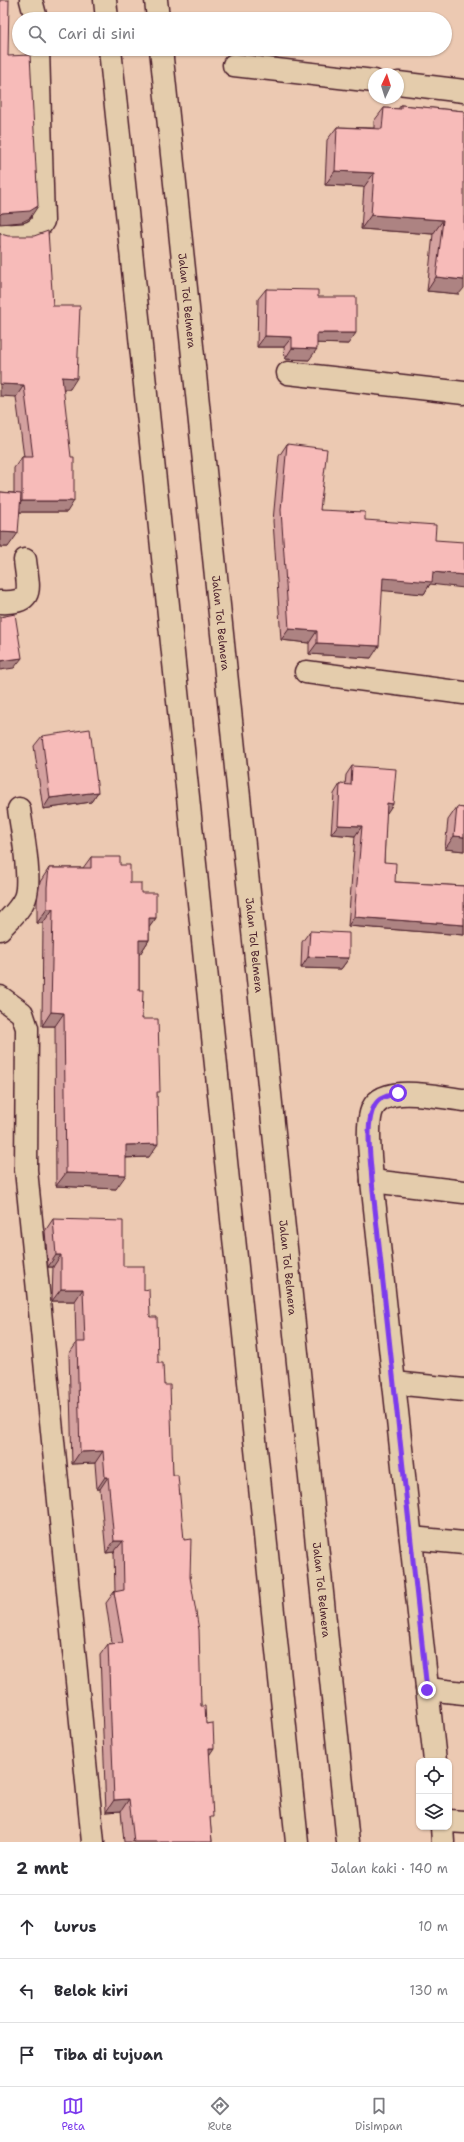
<!DOCTYPE html>
<html lang="id">
<meta charset="utf-8">
<style>
:root{--surface:#fff;--page:#f7f7f7;--text:#2b2b33;--muted:#7c7c81;--line:#e1e1e2;--accent:#7c3aed}
body{margin:0;font-family:"Shantell Sans",sans-serif;background:var(--page);color:var(--text)}
.controls{position:absolute;right:12px;bottom:12px;display:grid;overflow:hidden;border-radius:8px;box-shadow:0 1px 3px #0004}
.controls button{width:36px;height:36px;display:grid;place-items:center;padding:0;border:0;border-bottom:1px solid var(--line);background:var(--surface);color:var(--text);font:20px sans-serif}
.compass{position:absolute;left:368px;top:68px;width:36px;height:36px;border-radius:50%;background:var(--surface);box-shadow:0 1px 3px #0004;rotate:4deg}
.stop{position:absolute;width:12px;height:12px;margin:-9px;border:3px solid #7c3aed;border-radius:50%;background:#fff}
.stop.end{background:#7c3aed;border-color:#fff;box-shadow:0 1px 4px #0008}
.list{margin:0;padding:0;list-style:none}
h2{display:flex;justify-content:space-between;align-items:center;height:52px;margin:0;padding:0 16px;font-size:17px}
h2 small{font-size:13px;font-weight:400;color:var(--muted)}
.list li{display:grid;grid-template-columns:26px 1fr auto;gap:12px;align-items:center;box-sizing:border-box;height:64px;padding:0 16px;border-top:1px solid var(--line)}
.list b{display:block;font-size:15px;white-space:nowrap}
.list em{font-size:13px;font-style:normal;color:var(--muted)}
.icon{flex:none;width:22px;height:22px;fill:none;stroke:currentColor;stroke-width:2;stroke-linecap:round;stroke-linejoin:round}
.map{position:relative;flex:none;width:464px;height:1842px;overflow:hidden}
.search{position:absolute;background:var(--surface);box-shadow:0 1px 3px #0004;left:12px;right:12px;top:12px;height:44px;display:flex;align-items:center;gap:10px;box-sizing:border-box;padding:0 14px;border-radius:22px;color:var(--muted);font-size:15px}
.sheet{height:244px;background:var(--surface)}
nav{display:flex;justify-content:space-around;align-items:center;box-sizing:border-box;height:56px;border-top:1px solid var(--line);background:var(--surface);font-size:11px;color:var(--muted)}
nav a{display:grid;justify-items:center;gap:2px}
nav .on{color:var(--accent)}
.map>svg:first-child{display:block}
</style>
<div class="map">
<svg width="464" height="1842" viewBox="0 0 464 1842">
<rect width="100%" height="100%" fill="#ecc9b2"/>
<filter id="ink" filterUnits="userSpaceOnUse"><feTurbulence type="fractalNoise" baseFrequency=".025" numOctaves="2"/><feDisplacementMap in="SourceGraphic" scale="8" xChannelSelector="R" yChannelSelector="G"/><feConvolveMatrix kernelMatrix="1 2 1 2 8 2 1 2 1" color-interpolation-filters="sRGB"/></filter>
<g filter="url(#ink)">
<g fill="none" stroke-linecap="round" stroke-linejoin="round">
<!-- street casing -->
<g stroke="#4a1f2b" stroke-width="25">
<g id="street">
<path d="M 31,0 L 36,19"/>
<path d="M 234,65 L 374,81"/>
<path d="M 398,83 L 464,91"/>
<path d="M 0,235 C 16,235 35,238 43,221 L 38,49"/>
<path d="M 288,373 L 464,393"/>
<path d="M 0,602 C 36,604 28,588 25,560"/>
<path d="M 306,672 L 464,693"/>
<path d="M 0,929 C 9,919 20,910 25,898 C 32,880 22,830 19,809"/>
<path d="M 0,997 L 22,1013 L 27,1028 L 26,1170 L 93,1842"/>
<path d="M 372,1181 L 464,1192"/>
<path d="M 394,1383 L 464,1390"/>
<path d="M 411,1538 L 464,1543"/>
<path d="M 427,1689 L 464,1693"/>
<path d="M 435,1761 L 372,1181 C 371,1161 366,1132 371,1113 C 379,1081 440,1098 464,1100"/>
<path d="M 449,1821 L 464,1822"/>
<path d="M 442,1827 L 443,1842"/>
</g>
</g>
<!-- highway casing -->
<g stroke="#4a1f2b" stroke-width="25">
<g id="highway">
<path d="M 105,0 L 107,19"/>
<path d="M 156,0 L 158,19"/>
<path d="M 110,49 L 297,1842"/>
<path id="s1" d="M 161,49 L 348,1842"/>
</g>
</g>
<!-- street -->
<use href="#street" stroke="#e4ccac" stroke-width="22"/>
<!-- highway -->
<use href="#highway" stroke="#e4ccac" stroke-width="22"/>
</g>
<!-- wall -->
<g fill="#d4a19f" stroke="#4a1f2b">
<path d="M 401,105 L 464,111 L 459,294 L 427,291 L 433,234 L 361,229 L 364,187 L 325,185 L 327,140 L 337,127 L 374,128 L 374,121 L 384,108 L 398,109 Z"/>
<path d="M 266,289 L 318,297 L 348,344 L 317,343 L 309,360 L 285,359 L 284,347 L 257,347 L 258,299 Z"/>
<path d="M 53,306 L 70,389 L 63,389 L 67,512 L 20,512 L 8,547 L 0,547 L 0,492 L 14,493 L 14,468 L 22,457 L 24,457 L 16,397 Z"/>
<path d="M 287,444 L 320,510 L 365,520 L 430,584 L 424,594 L 382,590 L 371,658 L 309,654 L 309,643 L 281,640 L 273,521 L 279,456 Z"/>
<path d="M 42,736 L 98,792 L 91,802 L 43,809 L 34,746 Z"/>
<path d="M 352,766 L 393,804 L 386,813 L 384,862 L 395,882 L 464,886 L 464,935 L 348,926 L 355,836 L 331,834 L 334,794 L 340,784 L 345,785 L 346,775 Z"/>
<path d="M 457,807 L 464,808 L 464,851 L 445,849 L 448,820 Z"/>
<path d="M 91,857 L 120,865 L 130,883 L 141,893 L 156,918 L 149,927 L 149,940 L 140,954 L 139,954 L 139,990 L 142,1019 L 157,1095 L 149,1157 L 126,1158 L 116,1189 L 56,1186 L 55,1026 L 42,1026 L 43,923 L 37,923 L 37,901 L 40,882 L 49,868 L 83,868 Z"/>
<path d="M 310,931 L 349,958 L 341,969 L 301,968 L 302,942 Z"/>
<path d="M 53,1219 L 123,1266 L 144,1290 L 150,1317 L 158,1363 L 164,1385 L 173,1475 L 190,1577 L 201,1706 L 206,1724 L 209,1755 L 210,1820 L 212,1842 L 124,1842 L 121,1811 L 106,1812 L 100,1655 L 108,1644 L 112,1643 L 106,1603 L 114,1592 L 115,1591 L 114,1552 L 106,1553 L 100,1489 L 97,1489 L 95,1463 L 72,1464 L 69,1354 L 76,1344 L 75,1301 L 52,1301 L 53,1267 L 48,1267 L 45,1231 Z"/>
</g>
<!-- shaded-wall -->
<g fill="#ad8382" stroke="#4a1f2b">
<path d="M 335,171 L 374,173 L 364,187 L 325,185 Z"/>
<path d="M 38,206 L 30,218 L 22,222 L 0,224 L 0,215 L 2,213 Z"/>
<path d="M 371,215 L 443,220 L 433,234 L 361,229 Z"/>
<path d="M 436,277 L 464,280 L 464,288 L 459,294 L 427,291 Z"/>
<path d="M 317,333 L 356,333 L 348,344 L 310,343 Z"/>
<path d="M 265,336 L 292,337 L 284,347 L 257,347 Z"/>
<path d="M 292,348 L 317,349 L 309,360 L 285,359 Z"/>
<path d="M 62,377 L 77,378 L 70,389 L 54,389 Z"/>
<path d="M 0,384 L 24,385 L 16,397 L 0,396 Z"/>
<path d="M 22,501 L 74,501 L 67,512 L 14,512 Z"/>
<path d="M 0,532 L 18,533 L 8,547 L 0,547 Z"/>
<path d="M 433,572 L 464,575 L 464,588 L 430,584 L 424,594 L 375,590 L 383,578 Z"/>
<path d="M 289,629 L 317,631 L 309,643 L 281,640 Z"/>
<path d="M 317,643 L 379,646 L 371,658 L 309,654 Z"/>
<path d="M 22,658 L 14,668 L 0,670 L 0,661 Z"/>
<path d="M 98,792 L 91,802 L 43,809 L 50,798 Z"/>
<path d="M 387,803 L 393,804 L 387,813 L 380,813 Z"/>
<path d="M 338,825 L 362,826 L 355,836 L 331,834 Z"/>
<path d="M 454,836 L 464,837 L 464,851 L 445,849 Z"/>
<path d="M 47,909 L 53,909 L 43,923 L 37,923 Z"/>
<path d="M 354,917 L 464,925 L 464,935 L 348,926 Z"/>
<path d="M 149,918 L 156,918 L 146,932 Z"/>
<path d="M 139,940 L 149,940 L 140,954 L 129,953 Z"/>
<path d="M 308,957 L 349,958 L 341,969 L 301,968 Z"/>
<path d="M 51,1012 L 64,1013 L 55,1026 L 42,1026 Z"/>
<path d="M 158,1144 L 149,1157 L 116,1158 L 126,1145 Z"/>
<path d="M 66,1173 L 126,1175 L 116,1189 L 56,1186 Z"/>
<path d="M 56,1255 L 61,1255 L 53,1267 L 48,1267 Z"/>
<path d="M 61,1289 L 83,1289 L 75,1301 L 52,1301 Z"/>
<path d="M 103,1451 L 95,1463 L 72,1464 L 80,1452 Z"/>
<path d="M 105,1477 L 108,1477 L 100,1489 L 97,1489 Z"/>
<path d="M 114,1541 L 123,1541 L 114,1552 L 106,1553 Z"/>
<path d="M 209,1748 L 214,1748 L 206,1760 Z"/>
<path d="M 129,1799 L 121,1811 L 106,1812 L 114,1800 Z"/>
</g>
<!-- building -->
<g fill="#f7bbb9" stroke="#4a1f2b">
<path d="M 0,0 L 9,0 L 8,56 L 30,55 L 38,206 L 30,211 L 2,213 L 0,215 Z"/>
<path d="M 401,105 L 464,111 L 464,280 L 436,277 L 443,220 L 371,215 L 374,173 L 335,171 L 337,127 L 382,129 L 384,108 L 401,109 Z"/>
<path d="M 48,231 L 53,306 L 80,306 L 77,378 L 62,377 L 71,457 L 74,457 L 74,501 L 22,501 L 22,457 L 33,457 L 24,385 L 0,384 L 0,232 L 1,234 L 8,236 L 34,236 Z"/>
<path d="M 266,289 L 318,290 L 318,297 L 356,297 L 356,333 L 317,333 L 317,349 L 292,348 L 292,337 L 265,336 Z"/>
<path d="M 287,444 L 327,449 L 320,510 L 365,512 L 365,520 L 436,525 L 435,540 L 464,542 L 464,575 L 433,572 L 432,582 L 383,578 L 379,646 L 317,643 L 317,631 L 289,629 L 281,510 Z"/>
<path d="M 0,492 L 21,494 L 18,533 L 0,532 Z"/>
<path d="M 15,614 L 22,658 L 0,661 L 0,617 Z"/>
<path d="M 90,729 L 98,792 L 50,798 L 42,736 Z"/>
<path d="M 352,766 L 396,769 L 393,804 L 387,803 L 384,862 L 396,863 L 395,882 L 464,886 L 464,925 L 354,917 L 362,826 L 338,825 L 340,784 L 351,785 Z"/>
<path d="M 457,807 L 464,808 L 464,837 L 454,836 Z"/>
<path d="M 91,857 L 120,857 L 120,865 L 130,865 L 130,883 L 141,883 L 141,893 L 156,893 L 156,918 L 149,918 L 149,940 L 139,940 L 139,990 L 143,990 L 142,1019 L 158,1019 L 160,1092 L 157,1092 L 158,1144 L 126,1145 L 126,1175 L 66,1173 L 64,1013 L 51,1012 L 53,909 L 47,909 L 47,887 L 49,868 L 91,868 Z"/>
<path d="M 310,931 L 349,933 L 349,958 L 308,957 Z"/>
<path d="M 53,1219 L 123,1221 L 123,1266 L 144,1266 L 144,1290 L 149,1289 L 150,1317 L 157,1317 L 158,1363 L 163,1363 L 164,1385 L 170,1385 L 173,1475 L 178,1475 L 184,1540 L 191,1539 L 190,1577 L 199,1630 L 201,1706 L 205,1706 L 206,1724 L 213,1723 L 214,1748 L 209,1748 L 213,1817 L 210,1817 L 212,1842 L 134,1842 L 129,1799 L 114,1800 L 108,1644 L 123,1643 L 114,1592 L 124,1590 L 123,1541 L 114,1541 L 108,1477 L 105,1477 L 103,1451 L 80,1452 L 77,1342 L 85,1342 L 83,1289 L 61,1289 L 61,1255 L 56,1255 Z"/>
</g>
</g>
<g fill="none" stroke-linecap="round" stroke-linejoin="round" filter="url(#ink)">
<!-- route -->
<path stroke="#7c3aed" stroke-width="5" d="M 398,1093 C 391,1095 383,1096 378,1101 C 363,1116 371,1161 372,1181 L 427,1690"/>
</g>
<g text-anchor="middle" stroke-width="3.5" stroke-linejoin="round" paint-order="stroke">
<!-- street labels -->
<g font-size="11" fill="#4a1f2b" stroke="#e4ccac">
<text dy="4" stroke="none"><textPath href="#s1" startOffset="253">Jalan Tol Belmera</textPath></text>
<text dy="4" stroke="none"><textPath href="#s1" startOffset="577">Jalan Tol Belmera</textPath></text>
<text dy="4" stroke="none"><textPath href="#s1" startOffset="901">Jalan Tol Belmera</textPath></text>
<text dy="4" stroke="none"><textPath href="#s1" startOffset="1225">Jalan Tol Belmera</textPath></text>
<text dy="4" stroke="none"><textPath href="#s1" startOffset="1549">Jalan Tol Belmera</textPath></text>
</g>
</g>
</svg>
<div class="controls">
<button><svg class="icon" aria-label="locate" viewBox="0 0 24 24"><circle cx="12" cy="12" r="6"/><path d="M12 2v4M12 18v4M2 12h4M18 12h4"/></svg></button>
<button><svg class="icon" aria-label="layers" viewBox="0 0 24 24"><path d="M12 4l9 5-9 5-9-5zM3 14l9 5 9-5"/></svg></button>
</div>
<svg class="compass" viewBox="-18 -18 36 36"><path d="M0-13l5 13h-10z" fill="#e53935"/><path d="M0 13l5-13h-10z" fill="#7c7c81"/></svg>
<div class="stop" style="left:398px;top:1093px"></div>
<div class="stop end" style="left:427px;top:1690px"></div>
<div class="search"><svg class="icon" aria-label="search" viewBox="0 0 24 24"><circle cx="10" cy="10" r="6"/><path d="M15 15l6 6"/></svg>Cari di sini</div>
</div>
<section class="sheet">
<h2>2 mnt<small>Jalan kaki · 140 m</small></h2>
<ul class="list">
<li><svg class="icon" aria-label="ahead" viewBox="0 0 24 24"><path d="M12 20V5M6 11l6-6 6 6"/></svg><div><b>Lurus</b></div><em>10 m</em></li>
<li><svg class="icon" aria-label="left" viewBox="0 0 24 24"><path d="M17 20v-9H6M10 6l-5 5 5 5"/></svg><div><b>Belok kiri</b></div><em>130 m</em></li>
<li><svg class="icon" aria-label="arrive" viewBox="0 0 24 24"><path d="M6 21V4h12l-3 4 3 4H6"/></svg><div><b>Tiba di tujuan</b></div></li>
</ul>
</section>
<nav>
<a class="on"><svg class="icon" aria-label="map" viewBox="0 0 24 24"><path d="M3 6l6-2 6 2 6-2v14l-6 2-6-2-6 2zM9 4v14M15 6v14"/></svg>Peta</a>
<a><svg class="icon" aria-label="directions" viewBox="0 0 24 24"><path d="M12 3l9 9-9 9-9-9zM9 14v-3h6M13 9l2 2-2 2"/></svg>Rute</a>
<a><svg class="icon" aria-label="saved" viewBox="0 0 24 24"><path d="M7 4h10v16l-5-4-5 4z"/></svg>Disimpan</a>
</nav>
